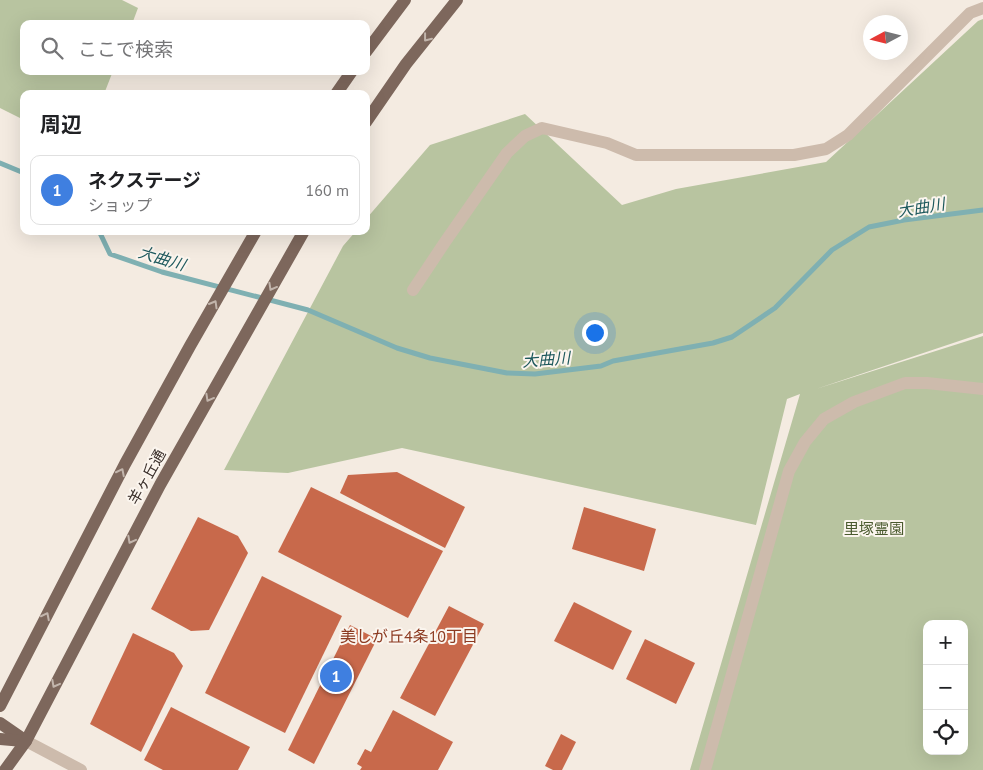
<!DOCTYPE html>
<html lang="ja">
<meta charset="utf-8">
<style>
:root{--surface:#fff;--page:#f2f2f2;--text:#202124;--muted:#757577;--line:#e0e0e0;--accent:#0f766e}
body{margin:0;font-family:"PT Sans","Noto Sans JP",sans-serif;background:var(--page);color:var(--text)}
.controls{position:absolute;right:15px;bottom:15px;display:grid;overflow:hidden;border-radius:10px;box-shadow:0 5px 20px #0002}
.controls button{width:45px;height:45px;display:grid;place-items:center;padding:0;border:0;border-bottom:1px solid var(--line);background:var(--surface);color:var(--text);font:25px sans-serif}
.compass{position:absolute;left:863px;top:15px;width:45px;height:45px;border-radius:50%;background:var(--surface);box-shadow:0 5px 20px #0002;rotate:263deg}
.you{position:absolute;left:594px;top:332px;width:18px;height:18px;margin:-12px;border:4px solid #fff;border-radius:50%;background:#1a73e8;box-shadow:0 0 0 8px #1a73e833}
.badge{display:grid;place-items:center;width:32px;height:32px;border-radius:50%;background:var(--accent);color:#fff;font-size:16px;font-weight:700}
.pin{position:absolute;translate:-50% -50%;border:2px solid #fff;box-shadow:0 1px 5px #0006}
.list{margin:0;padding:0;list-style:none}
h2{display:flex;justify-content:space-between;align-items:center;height:65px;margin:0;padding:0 20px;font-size:21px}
h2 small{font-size:16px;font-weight:400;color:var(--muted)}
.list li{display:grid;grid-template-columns:32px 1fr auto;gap:15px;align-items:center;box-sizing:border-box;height:70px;margin:0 10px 10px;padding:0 10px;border:1px solid var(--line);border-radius:10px}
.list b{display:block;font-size:19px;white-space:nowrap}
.list p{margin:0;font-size:16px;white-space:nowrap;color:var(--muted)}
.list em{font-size:16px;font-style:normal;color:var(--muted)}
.icon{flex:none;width:28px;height:28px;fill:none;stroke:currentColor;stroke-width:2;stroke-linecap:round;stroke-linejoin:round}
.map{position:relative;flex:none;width:983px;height:770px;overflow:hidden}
.search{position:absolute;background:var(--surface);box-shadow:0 5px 20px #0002;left:20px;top:20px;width:350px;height:55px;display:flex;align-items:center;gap:12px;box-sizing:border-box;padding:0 18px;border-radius:10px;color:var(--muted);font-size:19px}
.panel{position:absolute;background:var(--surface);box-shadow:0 5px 20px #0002;left:20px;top:90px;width:350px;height:145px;border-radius:10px}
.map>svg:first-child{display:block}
</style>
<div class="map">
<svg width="983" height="770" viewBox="0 0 983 770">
<rect width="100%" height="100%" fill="#f4ebe1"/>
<!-- green -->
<g fill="#b8c4a0" fill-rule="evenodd">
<path d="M 0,0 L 122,0 L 138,8 L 132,24 L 24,24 L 24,71 L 113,71 L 104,94 L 24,94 L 24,120 L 0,108 Z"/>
<path d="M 983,19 L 983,333 L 816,389 L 983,336 L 983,770 L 690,770 L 800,394 L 787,399 L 756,525 L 402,448 L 288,473 L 224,470 L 343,246 L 356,231 L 366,231 L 366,219 L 430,145 L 525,114 L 622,205 L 676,189 L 826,162 L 978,21 ZM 927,624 L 964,624 L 964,751 L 927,751 Z"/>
</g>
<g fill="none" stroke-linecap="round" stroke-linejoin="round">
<!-- stream -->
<g stroke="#7fb0b2" stroke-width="5">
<path d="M 0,163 L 24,173"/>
<path d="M 99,231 L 110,254 L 162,272 L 308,310 L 397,348 L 430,358 L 507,373 L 535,374 L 601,366 L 613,361 L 713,343 L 732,337 L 775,308 L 832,250 L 869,227 L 904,220 L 983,210"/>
</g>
</g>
<!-- building -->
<g fill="#c8694b">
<path d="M 397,472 L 465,507 L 445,548 L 340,493 L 348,475 Z"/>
<path d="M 311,487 L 443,551 L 408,618 L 278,552 Z"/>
<path d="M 584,507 L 656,529 L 644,571 L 572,549 Z"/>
<path d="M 198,517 L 238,536 L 248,553 L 209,630 L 191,631 L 151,609 Z"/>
<path d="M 262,576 L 342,616 L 285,733 L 205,693 Z"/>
<path d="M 574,602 L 632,631 L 613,670 L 554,641 Z"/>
<path d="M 449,606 L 484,624 L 435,716 L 400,698 Z"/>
<path d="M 350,625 L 377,639 L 314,764 L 288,750 Z"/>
<path d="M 133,633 L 174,653 L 183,666 L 141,752 L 90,724 Z"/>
<path d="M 645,639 L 695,663 L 676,704 L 626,679 Z"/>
<path d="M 171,707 L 250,747 L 238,770 L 163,770 L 144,760 Z"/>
<path d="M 393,710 L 453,742 L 438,770 L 360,770 L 362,767 L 357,764 L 365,749 L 371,752 Z"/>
<path d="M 561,734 L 576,742 L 562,770 L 553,770 L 545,766 Z"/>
</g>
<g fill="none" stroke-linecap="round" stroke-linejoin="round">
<!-- minor -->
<g stroke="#cdbbac" stroke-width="12">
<path d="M 413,290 L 445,242 L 507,153 L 525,136 L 542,128 L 607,143 L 636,155 L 794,155 L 826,149 L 848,135 L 970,13 L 983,8"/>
<path d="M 26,741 L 81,770"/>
<path d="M 705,770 L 789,471 L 805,442 L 824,419 L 854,402 L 905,383 L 927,383 L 983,389"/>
</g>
<!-- major -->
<g stroke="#7d675c" stroke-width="12">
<path d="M 366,52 L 405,0"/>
<path d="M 336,94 L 352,71"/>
<path d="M 366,122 L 406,64 L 457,0"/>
<path d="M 0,706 L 125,464 L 190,346 L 256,231"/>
<path d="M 0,723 L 26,741"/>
<path d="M 0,739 L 23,741"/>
<path d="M 5,770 L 26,741 L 160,485 L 304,231"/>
</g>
</g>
<!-- one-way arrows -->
<defs><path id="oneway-chevron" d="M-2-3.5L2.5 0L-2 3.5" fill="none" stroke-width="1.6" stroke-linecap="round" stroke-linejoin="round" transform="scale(1.25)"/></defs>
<g stroke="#c2b5ac">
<use href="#oneway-chevron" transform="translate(427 38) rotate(128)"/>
<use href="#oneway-chevron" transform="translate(272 287) rotate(119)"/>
<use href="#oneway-chevron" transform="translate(214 304) rotate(-60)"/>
<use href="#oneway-chevron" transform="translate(209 398) rotate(119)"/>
<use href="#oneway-chevron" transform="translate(121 472) rotate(-63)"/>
<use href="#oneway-chevron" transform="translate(131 540) rotate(118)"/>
<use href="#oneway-chevron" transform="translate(46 616) rotate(-63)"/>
<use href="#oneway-chevron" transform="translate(55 684) rotate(118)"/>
</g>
<g text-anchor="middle" stroke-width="4" stroke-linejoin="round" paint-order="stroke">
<!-- street labels -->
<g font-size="15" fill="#3b302b" stroke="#fbf5ee">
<text transform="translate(147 477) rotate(-61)" y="5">羊ヶ丘通</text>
</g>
<!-- park labels -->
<g font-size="15" fill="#4a5a2e" stroke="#fbf5ee">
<text x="874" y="534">里塚霊園</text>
</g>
<!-- water labels -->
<g font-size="16" font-style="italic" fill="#1f5a5e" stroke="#fbf5ee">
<text transform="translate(921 207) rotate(-9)" y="6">大曲川</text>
<text transform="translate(162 258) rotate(17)" y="6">大曲川</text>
<text transform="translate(546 359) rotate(-4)" y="6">大曲川</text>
</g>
<!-- neighbourhood labels -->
<g font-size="16" fill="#8c3b22" stroke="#fbf5ee">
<text x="409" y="642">美しが丘4条10丁目</text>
</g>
</g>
</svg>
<div class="controls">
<button>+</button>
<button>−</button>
<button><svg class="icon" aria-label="locate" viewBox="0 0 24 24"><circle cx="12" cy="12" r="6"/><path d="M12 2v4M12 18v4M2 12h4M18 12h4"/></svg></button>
</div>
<svg class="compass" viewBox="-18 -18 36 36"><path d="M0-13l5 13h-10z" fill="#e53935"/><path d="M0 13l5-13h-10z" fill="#757577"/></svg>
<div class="you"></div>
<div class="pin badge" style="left:336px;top:676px;background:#3f7fe0">1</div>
<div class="search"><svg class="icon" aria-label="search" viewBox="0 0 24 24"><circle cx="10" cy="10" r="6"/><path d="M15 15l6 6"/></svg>ここで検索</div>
<section class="panel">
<h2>周辺<small></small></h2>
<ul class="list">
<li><span class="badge" style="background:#3f7fe0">1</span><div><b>ネクステージ</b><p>ショップ</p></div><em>160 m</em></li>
</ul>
</section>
</div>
